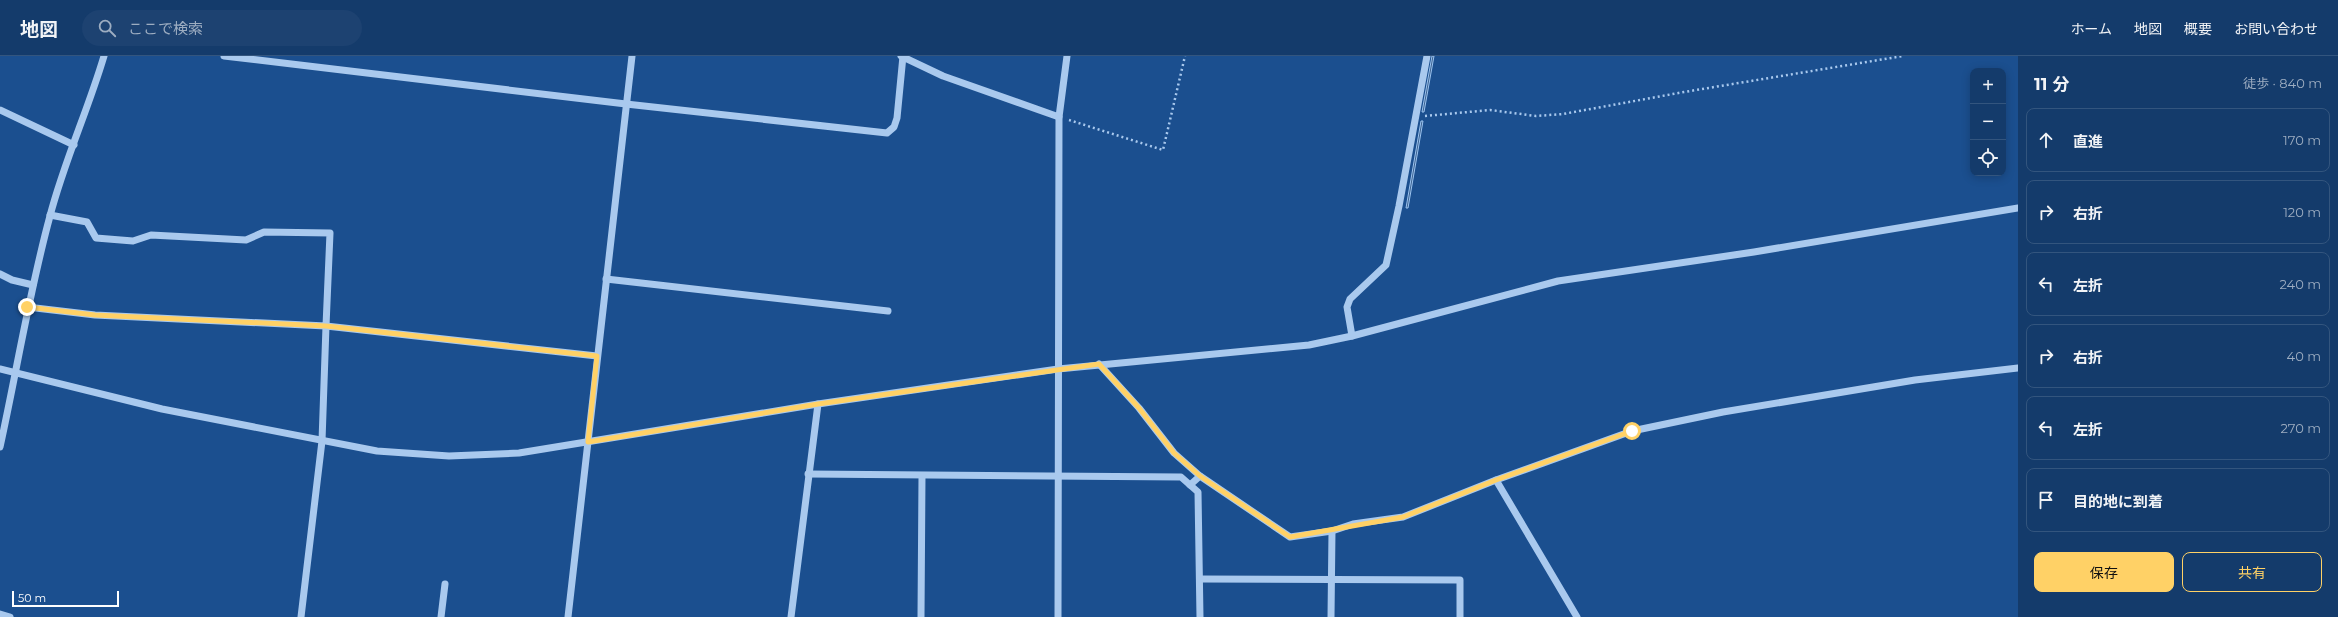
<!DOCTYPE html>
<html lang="ja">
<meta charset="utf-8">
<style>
:root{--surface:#143b6b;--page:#1d4271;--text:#f1f3f6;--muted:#9dadc1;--line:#33557e;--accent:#ffd166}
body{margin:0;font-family:Montserrat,"Noto Sans JP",sans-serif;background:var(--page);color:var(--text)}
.controls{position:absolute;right:12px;top:12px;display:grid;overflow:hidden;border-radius:8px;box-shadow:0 2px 10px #0003}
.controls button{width:36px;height:36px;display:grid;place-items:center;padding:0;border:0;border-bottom:1px solid var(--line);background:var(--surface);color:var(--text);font:20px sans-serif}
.scale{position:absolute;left:12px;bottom:10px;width:107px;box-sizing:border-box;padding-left:4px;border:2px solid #fff;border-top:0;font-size:11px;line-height:14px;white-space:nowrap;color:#fff;-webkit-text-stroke:3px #1b4f8f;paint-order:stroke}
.stop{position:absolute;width:12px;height:12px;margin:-9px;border:3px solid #ffd166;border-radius:50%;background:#fff}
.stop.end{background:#ffd166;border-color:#fff;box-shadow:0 1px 4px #0008}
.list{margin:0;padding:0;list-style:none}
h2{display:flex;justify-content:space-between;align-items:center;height:52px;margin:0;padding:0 16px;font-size:17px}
h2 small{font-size:13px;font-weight:400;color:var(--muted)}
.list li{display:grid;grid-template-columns:26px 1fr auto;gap:12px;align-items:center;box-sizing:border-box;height:64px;margin:0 8px 8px;padding:0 8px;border:1px solid var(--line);border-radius:8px}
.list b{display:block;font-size:15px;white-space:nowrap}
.list em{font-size:13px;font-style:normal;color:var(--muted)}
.actions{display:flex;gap:8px;padding:12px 16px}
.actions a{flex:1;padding:9px 0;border:1px solid var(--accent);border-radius:8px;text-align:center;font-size:14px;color:var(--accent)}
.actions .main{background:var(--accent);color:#111}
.icon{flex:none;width:22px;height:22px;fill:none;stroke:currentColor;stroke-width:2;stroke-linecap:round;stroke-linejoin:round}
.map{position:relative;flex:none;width:2018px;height:561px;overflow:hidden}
header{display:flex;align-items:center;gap:24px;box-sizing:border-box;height:56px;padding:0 20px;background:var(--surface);border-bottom:1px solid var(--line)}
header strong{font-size:19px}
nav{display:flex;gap:22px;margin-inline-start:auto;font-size:14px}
.search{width:280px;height:36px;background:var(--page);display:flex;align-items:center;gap:10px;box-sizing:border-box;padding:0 14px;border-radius:22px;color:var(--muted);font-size:15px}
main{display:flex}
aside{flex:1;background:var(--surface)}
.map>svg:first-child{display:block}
</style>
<header>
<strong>地図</strong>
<div class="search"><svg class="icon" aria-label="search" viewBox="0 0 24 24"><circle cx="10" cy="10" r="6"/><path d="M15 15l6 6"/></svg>ここで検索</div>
<nav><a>ホーム</a><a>地図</a><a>概要</a><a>お問い合わせ</a></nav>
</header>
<main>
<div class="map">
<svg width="2018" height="561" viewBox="0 0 2018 561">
<rect width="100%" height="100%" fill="#1b4f8f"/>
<!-- water -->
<g fill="#3c6290" stroke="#9cc4f0">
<path d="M 1432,0 L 1434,0 L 1424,56 L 1422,56 Z"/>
<path d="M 1421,65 L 1423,65 L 1408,152 L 1406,152 Z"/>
</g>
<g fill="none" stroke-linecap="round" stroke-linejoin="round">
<!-- path -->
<g stroke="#a9c9ee" stroke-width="2.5" stroke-dasharray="2 3" stroke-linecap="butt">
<path d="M 1425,60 L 1490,54 L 1536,60 L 1563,58 L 1684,36 L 1903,0"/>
<path d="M 1069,64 L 1163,94 L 1185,0"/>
</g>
<!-- minor -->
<g stroke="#a9c9ee" stroke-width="7">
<path d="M 224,0 L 626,48 L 887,77 L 894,71 L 897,62 L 903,0"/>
<path d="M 901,0 L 943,20 L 1059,61"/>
<path d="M 0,54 L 74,89"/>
<path d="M 0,218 L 12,224 L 33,229"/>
<path d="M 606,223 L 888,255"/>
<path d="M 27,251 L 95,259 L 326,270 L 330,177 L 264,176 L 246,184 L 151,179 L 133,185 L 96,182 L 87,166 L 50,159"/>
<path d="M 1352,280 L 1347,251 L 1350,243 L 1386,209 L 1399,150 L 1427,0"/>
<path d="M 1099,308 L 1139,352 L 1174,397 L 1200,420"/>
<path d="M 0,313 L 162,353 L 377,395 L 449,400 L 519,397 L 818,348 L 1058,313 L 1309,289 L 1352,280 L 1558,225 L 1754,196 L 2018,152"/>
<path d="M 0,391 C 17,314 29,237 50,160 C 64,106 88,54 104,0"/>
<path d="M 808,418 L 1181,421 L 1198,436 L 1200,561"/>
<path d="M 1496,424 L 1632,375 L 1723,356 L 1915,324 L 2018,312"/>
<path d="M 1190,429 L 1200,420 L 1290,481 L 1332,475"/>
<path d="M 1200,523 L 1460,524 L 1460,561"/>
<path d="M 0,558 L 10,561"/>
<path d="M 301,561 L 322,385 L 326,270 L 597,300"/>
<path d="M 441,561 L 445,528"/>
<path d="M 568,561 L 632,0"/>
<path d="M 791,561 L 818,348"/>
<path d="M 921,561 L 922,420"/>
<path d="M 1058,561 L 1059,61 L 1067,0"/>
<path d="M 1331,561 L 1332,475 L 1353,468 L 1403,461 L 1496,424 L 1577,561"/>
</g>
</g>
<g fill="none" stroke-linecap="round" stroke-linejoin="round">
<!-- route -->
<path stroke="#ffd166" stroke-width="5" d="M 27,251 L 95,259 L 326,270 L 597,300 L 588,386 L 818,348 L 1099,308 L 1139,352 L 1174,397 L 1200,420 L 1290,481 L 1403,461 L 1496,424 L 1632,375"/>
</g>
</svg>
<div class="controls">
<button>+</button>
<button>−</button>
<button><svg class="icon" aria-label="locate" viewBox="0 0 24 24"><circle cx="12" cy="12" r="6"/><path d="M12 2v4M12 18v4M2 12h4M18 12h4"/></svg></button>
</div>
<div class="scale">50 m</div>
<div class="stop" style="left:1632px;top:375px"></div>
<div class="stop end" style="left:27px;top:251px"></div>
</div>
<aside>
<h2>11 分<small>徒歩 · 840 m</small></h2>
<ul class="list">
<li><svg class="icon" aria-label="ahead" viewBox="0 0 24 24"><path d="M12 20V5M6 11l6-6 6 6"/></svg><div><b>直進</b></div><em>170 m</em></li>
<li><svg class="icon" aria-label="right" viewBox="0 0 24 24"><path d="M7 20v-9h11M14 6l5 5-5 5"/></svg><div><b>右折</b></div><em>120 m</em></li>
<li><svg class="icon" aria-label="left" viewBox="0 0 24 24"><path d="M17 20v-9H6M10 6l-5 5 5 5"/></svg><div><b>左折</b></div><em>240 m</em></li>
<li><svg class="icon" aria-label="right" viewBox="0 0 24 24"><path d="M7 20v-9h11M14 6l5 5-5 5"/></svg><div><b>右折</b></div><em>40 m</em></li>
<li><svg class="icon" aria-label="left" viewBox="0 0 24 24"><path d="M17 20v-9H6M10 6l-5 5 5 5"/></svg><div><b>左折</b></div><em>270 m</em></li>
<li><svg class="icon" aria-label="arrive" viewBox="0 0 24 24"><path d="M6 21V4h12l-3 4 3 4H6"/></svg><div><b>目的地に到着</b></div></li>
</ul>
<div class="actions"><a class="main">保存</a><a>共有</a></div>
</aside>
</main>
